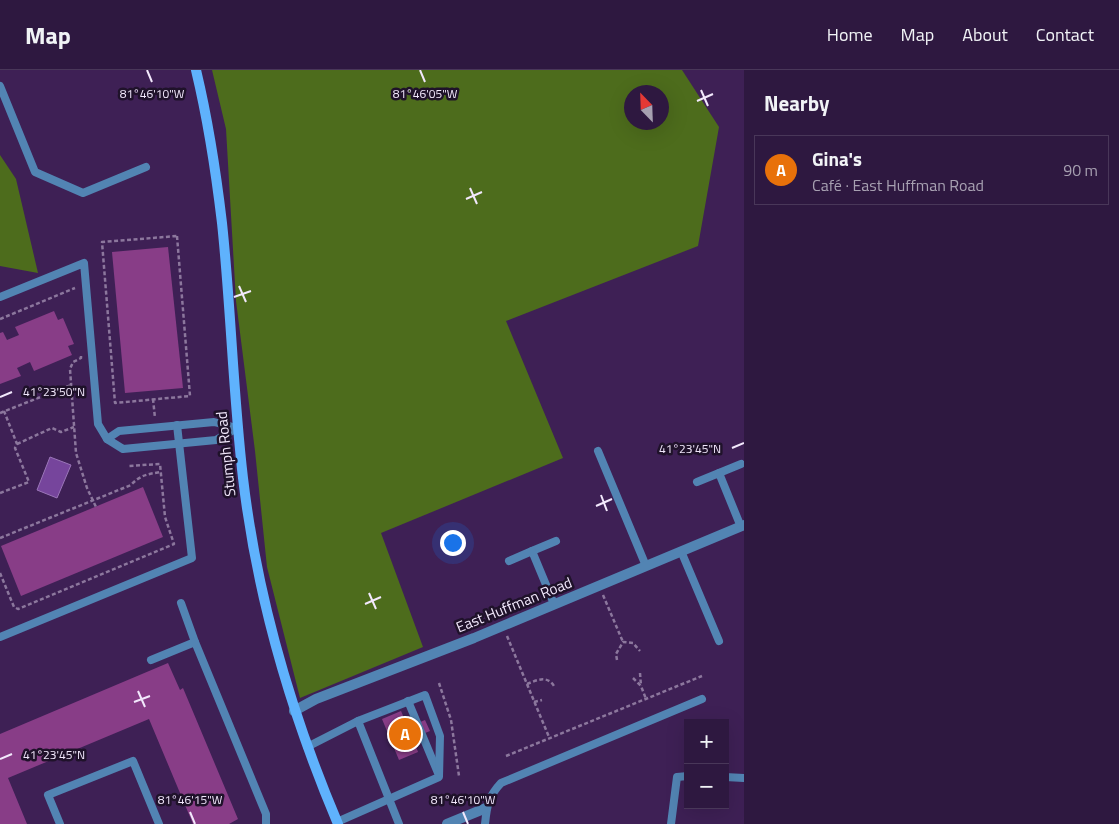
<!DOCTYPE html>
<meta charset="utf-8">
<style>
:root{--surface:#2e1840;--page:#362147;--text:#f1f3f6;--muted:#a7a0b1;--line:#493759;--accent:#95cc3b}
body{margin:0;font-family:"Titillium Web",sans-serif;background:var(--page);color:var(--text)}
.controls{position:absolute;right:15px;bottom:15px;display:grid;overflow:hidden;border-radius:0px;box-shadow:0 5px 20px #0002}
.controls button{width:45px;height:45px;display:grid;place-items:center;padding:0;border:0;border-bottom:1px solid var(--line);background:var(--surface);color:var(--text);font:25px sans-serif}
.compass{position:absolute;left:624px;top:15px;width:45px;height:45px;border-radius:50%;background:var(--surface);box-shadow:0 5px 20px #0002;rotate:337deg}
.you{position:absolute;left:452px;top:472px;width:18px;height:18px;margin:-12px;border:4px solid #fff;border-radius:50%;background:#1a73e8;box-shadow:0 0 0 8px #1a73e833}
.badge{display:grid;place-items:center;width:32px;height:32px;border-radius:50%;background:var(--accent);color:#fff;font-size:16px;font-weight:700}
.pin{position:absolute;translate:-50% -50%;border:2px solid #fff;box-shadow:0 1px 5px #0006}
.list{margin:0;padding:0;list-style:none}
h2{display:flex;justify-content:space-between;align-items:center;height:65px;margin:0;padding:0 20px;font-size:21px}
h2 small{font-size:16px;font-weight:400;color:var(--muted)}
.list li{display:grid;grid-template-columns:32px 1fr auto;gap:15px;align-items:center;box-sizing:border-box;height:70px;margin:0 10px 10px;padding:0 10px;border:1px solid var(--line);border-radius:0px}
.list b{display:block;font-size:19px;white-space:nowrap}
.list p{margin:0;font-size:16px;white-space:nowrap;color:var(--muted)}
.list em{font-size:16px;font-style:normal;color:var(--muted)}
.map{position:relative;flex:none;width:744px;height:754px;overflow:hidden}
header{display:flex;align-items:center;gap:30px;box-sizing:border-box;height:70px;padding:0 25px;background:var(--surface);border-bottom:1px solid var(--line)}
header strong{font-size:24px}
nav{display:flex;gap:28px;margin-inline-start:auto;font-size:18px}
main{display:flex}
aside{flex:1;background:var(--surface)}
.map>svg:first-child{display:block}
</style>
<header>
<strong>Map</strong>
<nav><a>Home</a><a>Map</a><a>About</a><a>Contact</a></nav>
</header>
<main>
<div class="map">
<svg width="744" height="754" viewBox="0 0 744 754">
<rect width="100%" height="100%" fill="#3e2055"/>
<!-- forest -->
<g fill="#4d6c1c" fill-rule="evenodd">
<path d="M 212,0 L 682,0 L 719,57 L 698,176 L 506,251 L 563,388 L 381,463 L 423,577 L 300,628 L 267,497 L 255,381 L 236,231 L 226,59 ZM 632,22 L 662,22 L 662,52 L 632,52 Z"/>
<path d="M 0,85 L 16,109 L 38,203 L 0,196 Z"/>
</g>
<!-- water -->
<path fill="#76459c" stroke="#9b76b9" d="M 50,387 L 71,395 L 57,428 L 37,420 Z"/>
<!-- building -->
<g fill="#883d87">
<path d="M 168,177 L 183,318 L 125,323 L 112,182 Z"/>
<path d="M 54,241 L 58,250 L 63,248 L 74,274 L 68,276 L 72,285 L 34,301 L 30,292 L 17,298 L 21,306 L 0,314 L 0,263 L 3,262 L 7,270 L 19,265 L 15,257 Z"/>
<path d="M 143,417 L 163,467 L 21,526 L 1,476 Z"/>
<path d="M 168,593 L 180,620 L 183,618 L 238,749 L 229,754 L 193,754 L 149,649 L 8,708 L 27,754 L 0,754 L 0,664 Z"/>
<path d="M 401,641 L 408,657 L 425,650 L 430,661 L 413,668 L 418,682 L 399,690 L 382,649 Z"/>
</g>
<g fill="none" stroke-linecap="round" stroke-linejoin="round">
<!-- path -->
<g stroke="#8c779d" stroke-width="2.5" stroke-dasharray="4 2.5" stroke-linecap="butt">
<path d="M 177,166 L 190,326 L 115,333 L 102,172 Z"/>
<path d="M 0,249 L 75,218"/>
<path d="M 81,286 L 81,288 L 73,292 L 70,299 L 76,383 L 87,418 L 96,437"/>
<path d="M 153,329 L 155,348"/>
<path d="M 0,343 L 71,315"/>
<path d="M 17,374 L 52,358 L 61,362 L 74,357"/>
<path d="M 0,423 L 29,412 L 15,378 L 17,374 L 4,341"/>
<path d="M 0,468 L 131,415 C 140,405 148,404 161,402"/>
<path d="M 0,503 L 14,537 L 18,539 L 174,474 L 165,447 L 160,394 L 128,396"/>
<path d="M 603,525 L 623,572"/>
<path d="M 507,566 L 549,667"/>
<path d="M 617,590 L 616,584 L 623,572 L 633,573 L 640,581"/>
<path d="M 640,603 L 641,616"/>
<path d="M 633,608 L 641,616 L 646,629"/>
<path d="M 439,613 L 451,650 L 459,706"/>
<path d="M 527,614 C 537,610 547,605 554,616"/>
<path d="M 534,632 L 542,630"/>
<path d="M 506,686 L 702,606"/>
</g>
<!-- service -->
<g stroke="#5284b3" stroke-width="8">
<path d="M 0,16 L 35,102 L 83,123 L 146,97"/>
<path d="M 0,227 L 84,193 L 98,354 L 107,369 L 123,379 L 216,370 L 237,358"/>
<path d="M 107,369 L 119,361 L 214,352 L 237,358"/>
<path d="M 598,381 L 646,496"/>
<path d="M 719,403 L 741,394"/>
<path d="M 697,412 L 719,403 L 741,457"/>
<path d="M 532,481 L 556,471"/>
<path d="M 681,481 L 719,571"/>
<path d="M 509,491 L 532,481 L 554,534"/>
<path d="M 181,533 L 195,572"/>
<path d="M 0,567 L 192,488 L 177,355"/>
<path d="M 151,590 L 195,572 L 266,744 L 266,754"/>
<path d="M 408,631 L 438,703"/>
<path d="M 307,677 L 358,651 L 399,754"/>
<path d="M 725,707 L 744,708"/>
<path d="M 337,752 L 439,707 L 440,666 L 425,625 L 358,651"/>
<path d="M 60,754 L 48,725 L 133,691 L 159,754"/>
<path d="M 485,754 C 487,735 488,727 501,713 L 702,629"/>
<path d="M 671,754 L 677,707 L 688,706"/>
</g>
<!-- minor -->
<g stroke="#5284b3" stroke-width="10">
<path d="M 294,641 L 316,629 L 474,568 L 744,455"/>
<path d="M 447,754 L 486,738"/>
</g>
<!-- secondary -->
<path stroke="#5fb2fd" stroke-width="10" d="M 196,0 C 208,50 216,102 222,153 C 231,238 233,323 243,408 C 257,527 291,643 338,754"/>
</g>
<!-- ticks -->
<path fill="none" stroke="#f2e8fc" stroke-width="2" d="M 147,0 L 152,12M 420,0 L 425,12M 701,20 L 708,36M 697,31 L 713,24M 470,118 L 477,134M 466,129 L 482,122M 239,216 L 246,232M 234,227 L 251,221M 0,327 L 12,322M 732,378 L 744,373M 601,425 L 607,441M 596,436 L 612,429M 369,523 L 376,539M 365,534 L 381,527M 138,621 L 145,637M 134,632 L 150,626M 0,689 L 12,684M 190,742 L 195,754M 463,742 L 468,754"/>
<g text-anchor="middle" stroke-width="5" stroke-linejoin="round" paint-order="stroke">
<!-- street labels -->
<g font-size="15" fill="#f2e8fc" stroke="#1f122a">
<text transform="translate(226 384) rotate(-96)" y="5">Stumph Road</text>
<text transform="translate(514 535) rotate(-22)" y="5">East Huffman Road</text>
</g>
</g>
<g font-size="12" text-anchor="middle" fill="#f2e8fc" stroke="#1f122a" stroke-width="5" stroke-linejoin="round" paint-order="stroke">
<text x="152" y="28">81°46'10"W</text>
<text x="425" y="28">81°46'05"W</text>
<text x="54" y="326">41°23'50"N</text>
<text x="690" y="383">41°23'45"N</text>
<text x="54" y="689">41°23'45"N</text>
<text x="190" y="734">81°46'15"W</text>
<text x="463" y="734">81°46'10"W</text>
</g>
</svg>
<div class="controls">
<button>+</button>
<button>−</button>
</div>
<svg class="compass" viewBox="-18 -18 36 36"><path d="M0-13l5 13h-10z" fill="#e53935"/><path d="M0 13l5-13h-10z" fill="#a7a0b1"/></svg>
<div class="you"></div>
<div class="pin badge" style="left:405px;top:664px;background:#e8710a">A</div>
</div>
<aside>
<h2>Nearby<small></small></h2>
<ul class="list">
<li><span class="badge" style="background:#e8710a">A</span><div><b>Gina's</b><p>Café · East Huffman Road</p></div><em>90 m</em></li>
</ul>
</aside>
</main>
